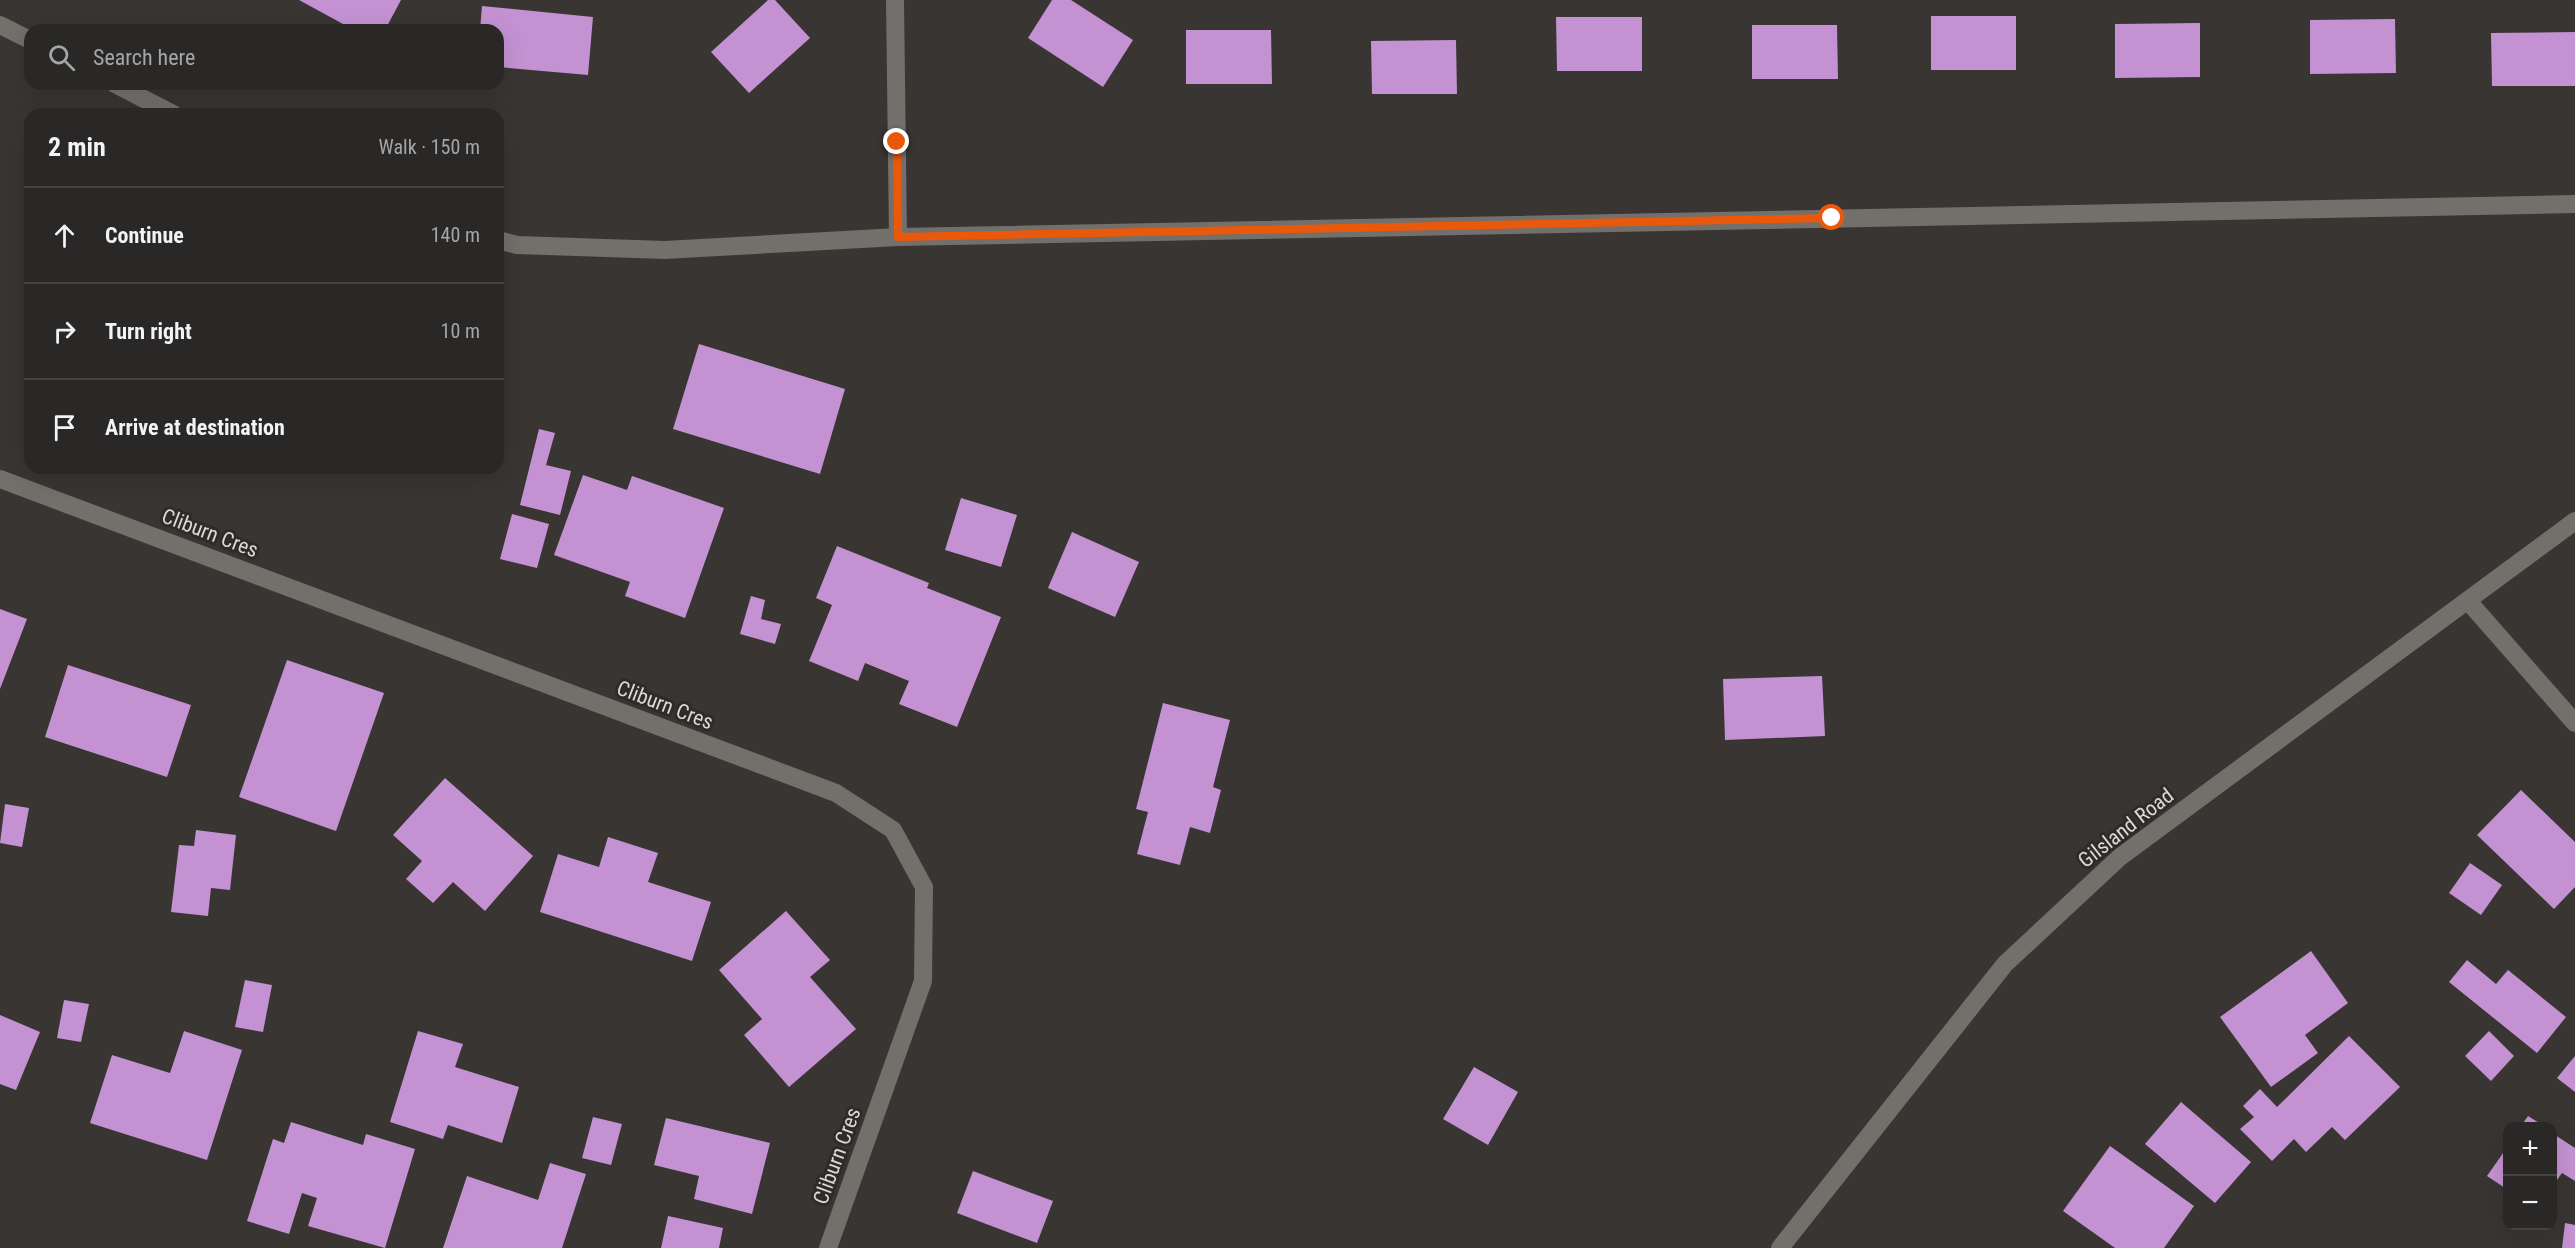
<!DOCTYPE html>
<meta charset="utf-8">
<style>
:root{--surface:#2a2826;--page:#32302e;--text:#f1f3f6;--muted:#a5a6a7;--line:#464443}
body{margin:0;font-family:"Roboto Condensed",sans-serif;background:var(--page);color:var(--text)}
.controls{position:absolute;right:18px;bottom:18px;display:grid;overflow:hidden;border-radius:12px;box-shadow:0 6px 24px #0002}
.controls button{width:54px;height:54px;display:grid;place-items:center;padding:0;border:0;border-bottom:2px solid var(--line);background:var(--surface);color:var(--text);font:30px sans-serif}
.stop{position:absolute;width:18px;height:18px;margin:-14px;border:4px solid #ea580c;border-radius:50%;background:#fff}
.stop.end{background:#ea580c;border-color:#fff;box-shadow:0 2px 6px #0008}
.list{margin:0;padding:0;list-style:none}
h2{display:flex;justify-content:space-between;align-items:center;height:78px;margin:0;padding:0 24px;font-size:26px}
h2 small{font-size:20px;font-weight:400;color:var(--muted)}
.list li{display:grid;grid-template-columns:39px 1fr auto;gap:18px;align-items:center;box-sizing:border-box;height:96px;padding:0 24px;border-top:2px solid var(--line)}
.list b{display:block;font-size:22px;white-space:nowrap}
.list em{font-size:20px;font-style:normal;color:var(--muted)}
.icon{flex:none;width:33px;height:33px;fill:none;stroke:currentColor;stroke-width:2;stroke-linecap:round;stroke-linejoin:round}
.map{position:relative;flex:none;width:2575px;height:1248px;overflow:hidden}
.search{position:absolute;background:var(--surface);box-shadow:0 6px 24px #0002;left:24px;top:24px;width:480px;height:66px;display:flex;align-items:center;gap:15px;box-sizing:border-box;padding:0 21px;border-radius:18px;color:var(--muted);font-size:22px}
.panel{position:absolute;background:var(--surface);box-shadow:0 6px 24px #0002;left:24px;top:108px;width:480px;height:366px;border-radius:18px}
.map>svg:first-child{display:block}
</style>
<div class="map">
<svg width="2575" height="1248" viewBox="0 0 2575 1248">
<rect width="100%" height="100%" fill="#383532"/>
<!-- building -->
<g fill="#c492d2">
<path d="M 299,0 L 401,0 L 385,30 L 354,30 Z"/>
<path d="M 768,0 L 775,0 L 810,38 L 749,93 L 711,52 Z"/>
<path d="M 1052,0 L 1071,0 L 1133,40 L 1103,87 L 1028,38 Z"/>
<path d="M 482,6 L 593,17 L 588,75 L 498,67 L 498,30 L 480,30 Z"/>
<rect x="1931" y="16" width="85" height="54"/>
<path d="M 1556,17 L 1642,17 L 1642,71 L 1557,71 Z"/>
<path d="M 2395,19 L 2396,73 L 2310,74 L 2310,20 Z"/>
<path d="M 2200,23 L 2200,77 L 2115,78 L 2115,24 Z"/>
<path d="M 1752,25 L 1837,25 L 1838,79 L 1752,79 Z"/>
<path d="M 1186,30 L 1271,30 L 1272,84 L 1186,84 Z"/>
<path d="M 2575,32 L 2575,86 L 2492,86 L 2491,33 Z"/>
<path d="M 1456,40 L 1457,94 L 1372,94 L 1371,41 Z"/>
<path d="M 699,344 L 845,389 L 820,474 L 673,429 Z"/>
<path d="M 539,429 L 555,433 L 546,465 L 571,471 L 560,515 L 520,505 Z"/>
<path d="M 583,475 L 627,490 L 632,476 L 724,508 L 685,618 L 625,596 L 630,582 L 554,555 Z"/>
<path d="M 961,498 L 1017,515 L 1001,567 L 945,550 Z"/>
<path d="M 512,514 L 549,524 L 537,568 L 500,559 Z"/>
<path d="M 1072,532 L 1139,562 L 1115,617 L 1048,588 Z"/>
<path d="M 837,546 L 929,583 L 927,588 L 1001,617 L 957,727 L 899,704 L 909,681 L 865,663 L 858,681 L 809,661 L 832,605 L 816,598 Z"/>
<path d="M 751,596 L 765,600 L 761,619 L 781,624 L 775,644 L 740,634 Z"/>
<path d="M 0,609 L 27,619 L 0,689 Z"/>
<path d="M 287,660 L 384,693 L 336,831 L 239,797 Z"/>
<path d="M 68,665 L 191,705 L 167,777 L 45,737 Z"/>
<path d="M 1822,676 L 1825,736 L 1725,740 L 1723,679 Z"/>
<path d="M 1163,703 L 1230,720 L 1213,787 L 1221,790 L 1210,833 L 1190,827 L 1180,865 L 1137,854 L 1148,812 L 1136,809 Z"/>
<path d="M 445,778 L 533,856 L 485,911 L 453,882 L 433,903 L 406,879 L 422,861 L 393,835 Z"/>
<path d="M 2521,790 L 2575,842 L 2575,887 L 2554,909 L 2477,835 Z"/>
<path d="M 5,804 L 29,808 L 22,847 L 0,843 Z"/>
<path d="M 196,830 L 236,835 L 230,890 L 211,888 L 208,916 L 171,912 L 179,845 L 194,846 Z"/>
<path d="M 608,837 L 658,853 L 648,882 L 711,902 L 692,961 L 540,912 L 558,854 L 599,867 Z"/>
<path d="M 2470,863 L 2502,885 L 2481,915 L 2449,893 Z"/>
<path d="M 786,911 L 830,960 L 810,977 L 856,1029 L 789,1087 L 744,1035 L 762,1019 L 719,970 Z"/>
<path d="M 2311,951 L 2348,1003 L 2305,1035 L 2318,1053 L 2271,1087 L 2220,1017 Z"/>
<path d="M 2467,960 L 2496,984 L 2508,970 L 2566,1017 L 2537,1053 L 2449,982 Z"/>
<path d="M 245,980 L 272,985 L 263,1032 L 235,1027 Z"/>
<path d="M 64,1000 L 89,1004 L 81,1042 L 57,1038 Z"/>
<path d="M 0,1015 L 40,1032 L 16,1090 L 0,1084 Z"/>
<path d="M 184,1031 L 242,1050 L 207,1160 L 90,1123 L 112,1055 L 170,1073 Z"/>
<path d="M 418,1031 L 463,1044 L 455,1067 L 519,1087 L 502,1143 L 448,1125 L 443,1139 L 390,1122 Z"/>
<path d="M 2489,1031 L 2514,1056 L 2491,1081 L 2465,1056 Z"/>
<path d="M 2349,1036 L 2400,1087 L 2345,1140 L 2332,1127 L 2306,1152 L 2294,1139 L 2272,1161 L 2240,1129 L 2254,1117 L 2243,1106 L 2260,1089 L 2277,1107 Z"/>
<path d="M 2575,1056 L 2575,1092 L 2557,1078 Z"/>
<path d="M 1474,1067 L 1518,1092 L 1488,1145 L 1443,1119 Z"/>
<path d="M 2181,1102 L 2251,1162 L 2215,1203 L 2145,1144 Z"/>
<path d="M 2528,1116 L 2544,1126 L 2521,1126 Z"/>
<path d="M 593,1117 L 622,1124 L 611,1165 L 582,1158 Z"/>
<path d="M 666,1118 L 770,1143 L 752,1214 L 694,1199 L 699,1176 L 654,1165 Z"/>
<path d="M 291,1122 L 363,1145 L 366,1134 L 415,1149 L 385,1248 L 308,1226 L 317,1198 L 302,1193 L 289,1234 L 247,1221 L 273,1139 L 284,1143 Z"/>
<path d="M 2552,1133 L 2575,1148 L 2575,1181 L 2562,1173 L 2552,1187 Z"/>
<path d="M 2110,1146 L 2194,1206 L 2164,1248 L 2115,1248 L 2063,1211 Z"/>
<path d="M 2508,1146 L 2508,1190 L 2487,1176 Z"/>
<path d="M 550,1163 L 586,1174 L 562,1248 L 443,1248 L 467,1176 L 538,1200 Z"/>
<path d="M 973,1171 L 1053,1201 L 1037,1243 L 957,1213 Z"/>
<path d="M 668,1216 L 723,1228 L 719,1248 L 661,1248 Z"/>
<path d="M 2565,1223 L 2575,1225 L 2575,1248 L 2562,1248 Z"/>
</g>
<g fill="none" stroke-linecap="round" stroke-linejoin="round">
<!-- street -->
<g stroke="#736f6b" stroke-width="18">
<path d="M 895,0 L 898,237"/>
<path d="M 0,25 L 30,40"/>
<path d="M 115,84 L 173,114"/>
<path d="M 498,240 L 517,245 L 665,250 L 898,237 L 2575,204"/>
<path d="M 0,479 L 836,793 L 893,830 L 924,887 L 923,981 L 828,1248"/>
<path d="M 2468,601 L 2575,723"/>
<path d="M 1780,1248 L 2005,964 L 2120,857 L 2575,521"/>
</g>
</g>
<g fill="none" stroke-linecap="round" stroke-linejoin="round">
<!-- route -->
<path stroke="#ea580c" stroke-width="8" d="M 897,142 L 898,237 L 1832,218"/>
</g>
<g text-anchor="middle" stroke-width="6" stroke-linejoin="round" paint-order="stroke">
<!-- street labels -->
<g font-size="21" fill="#dbd8d6" stroke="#2e2b28">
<text transform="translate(210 533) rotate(21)" y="7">Cliburn Cres</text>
<text transform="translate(665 705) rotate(21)" y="7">Cliburn Cres</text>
<text transform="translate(2126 828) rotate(-38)" y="7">Gilsland Road</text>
<text transform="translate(837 1156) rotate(-70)" y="7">Cliburn Cres</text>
</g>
</g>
</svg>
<div class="controls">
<button>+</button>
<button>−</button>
</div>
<div class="stop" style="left:1832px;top:218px"></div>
<div class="stop end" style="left:897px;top:142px"></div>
<div class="search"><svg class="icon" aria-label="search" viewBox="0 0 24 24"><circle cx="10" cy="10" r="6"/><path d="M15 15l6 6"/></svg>Search here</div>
<section class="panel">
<h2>2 min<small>Walk · 150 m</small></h2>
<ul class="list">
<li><svg class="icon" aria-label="ahead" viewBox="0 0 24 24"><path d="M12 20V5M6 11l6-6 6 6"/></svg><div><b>Continue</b></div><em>140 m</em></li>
<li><svg class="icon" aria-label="right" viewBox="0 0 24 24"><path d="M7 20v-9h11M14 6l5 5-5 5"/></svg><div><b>Turn right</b></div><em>10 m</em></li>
<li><svg class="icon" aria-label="arrive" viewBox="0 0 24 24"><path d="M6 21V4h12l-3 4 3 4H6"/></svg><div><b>Arrive at destination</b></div></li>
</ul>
</section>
</div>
